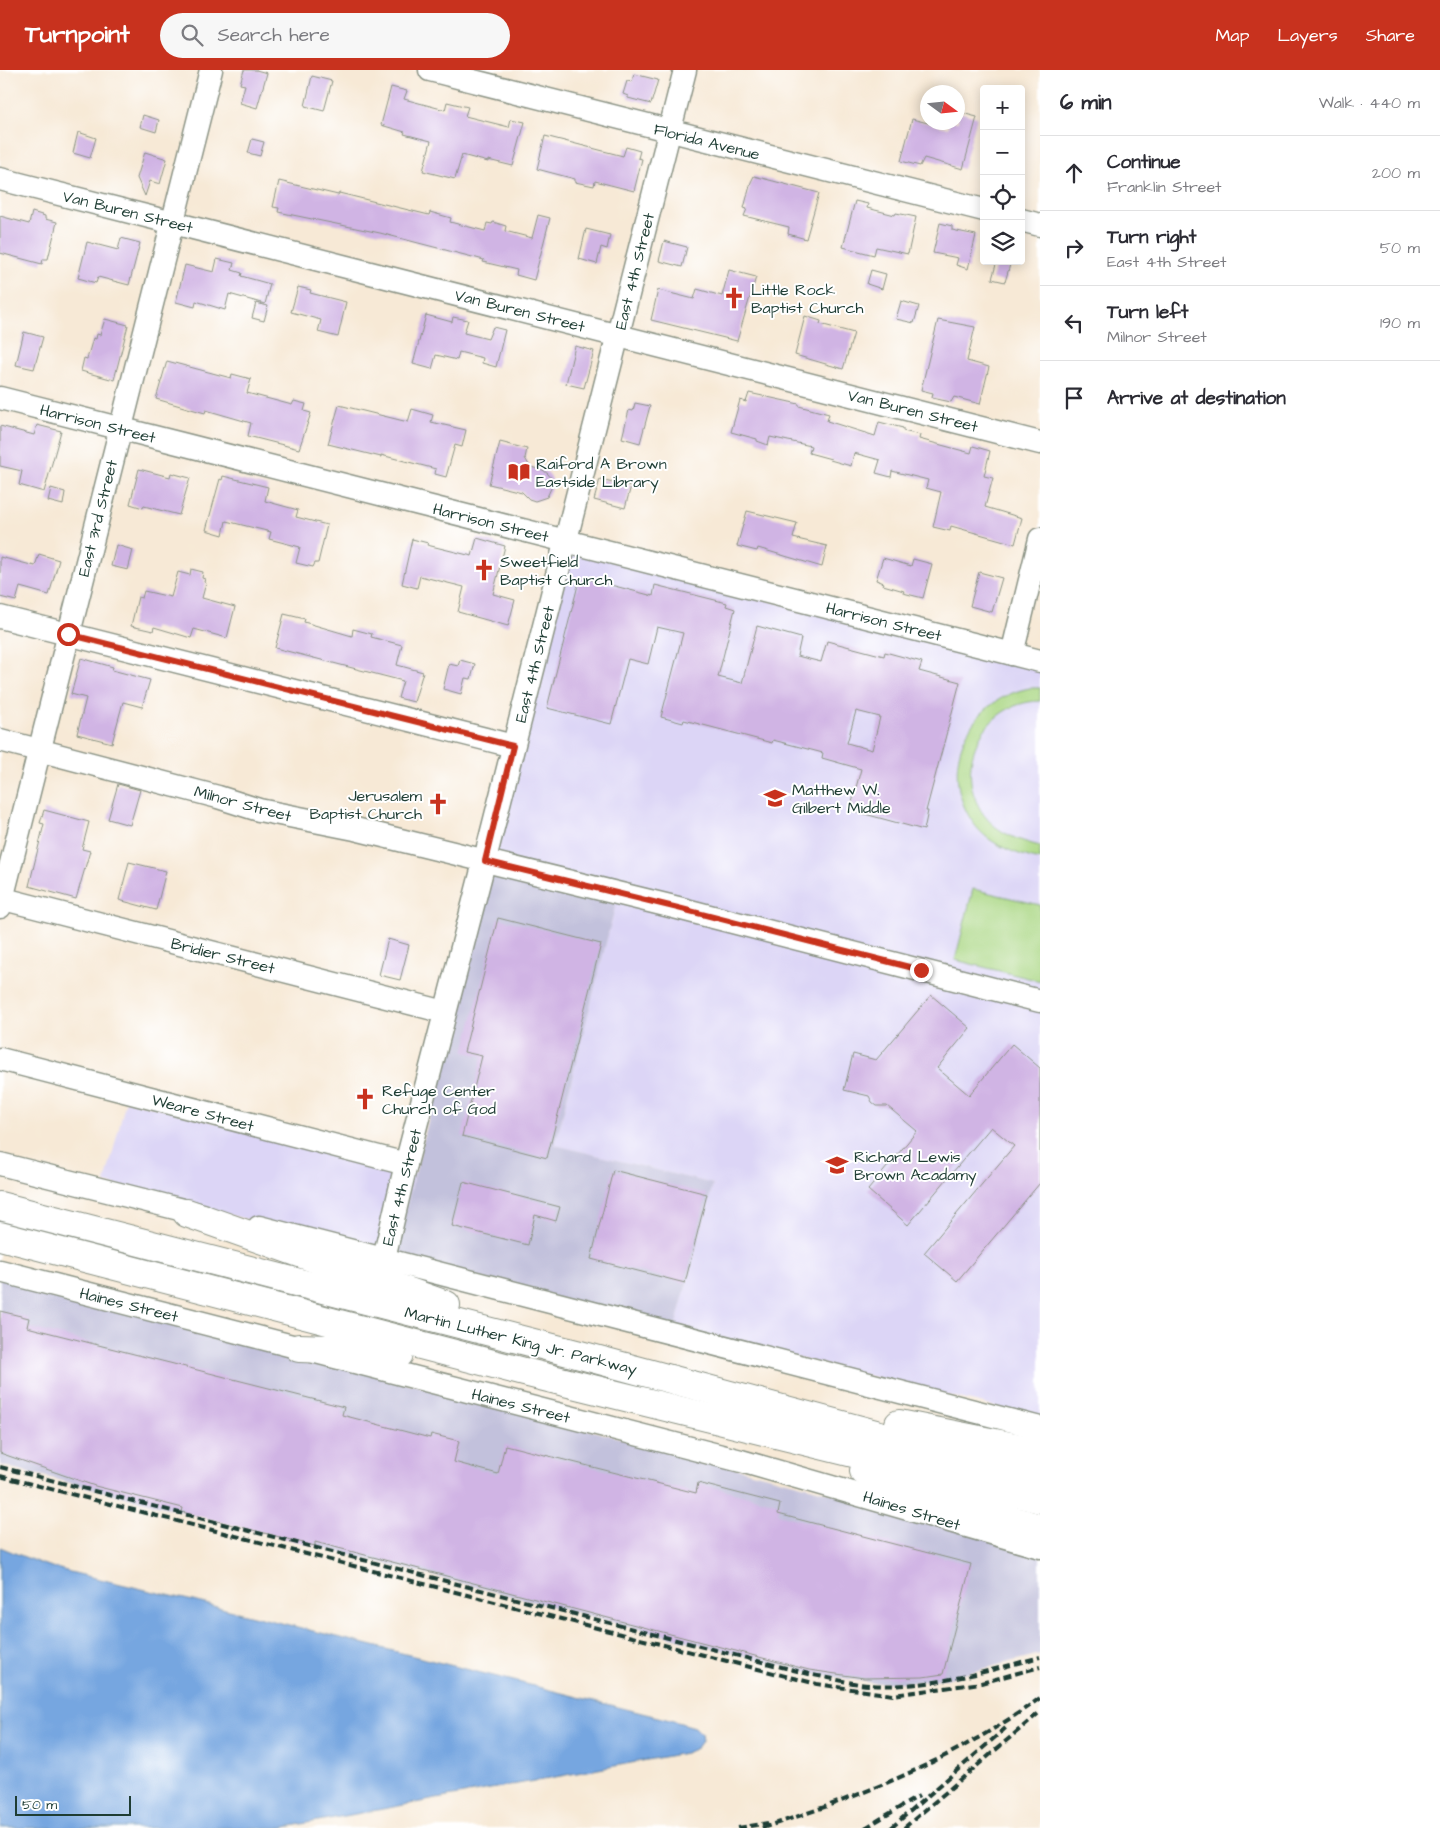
<!DOCTYPE html>
<meta charset="utf-8">
<style>
:root{--surface:#fff;--page:#f7f7f7;--text:#2b2b33;--muted:#7c7c81;--line:#e1e1e2;--accent:#c8321e}
body{margin:0;font-family:"Architects Daughter",sans-serif;background:var(--page);color:var(--text)}
.controls{position:absolute;right:15px;top:15px;display:grid;overflow:hidden;border-radius:5px;box-shadow:0 2px 12px #0003}
.controls button{width:45px;height:45px;display:grid;place-items:center;padding:0;border:0;border-bottom:1px solid var(--line);background:var(--surface);color:var(--text);font:25px sans-serif}
.compass{position:absolute;left:920px;top:15px;width:45px;height:45px;border-radius:50%;background:var(--surface);box-shadow:0 2px 12px #0003;rotate:105deg}
.scale{position:absolute;left:15px;bottom:12px;width:116px;box-sizing:border-box;padding-left:5px;border:2px solid #1f3d34;border-top:0;font-size:14px;line-height:18px;white-space:nowrap;color:#1f3d34;-webkit-text-stroke:4px #fff;paint-order:stroke}
.stop{position:absolute;width:15px;height:15px;margin:-11px;border:4px solid #c8321e;border-radius:50%;background:#fff}
.stop.end{background:#c8321e;border-color:#fff;box-shadow:0 1px 5px #0008}
.list{margin:0;padding:0;list-style:none}
h2{display:flex;justify-content:space-between;align-items:center;height:65px;margin:0;padding:0 20px;font-size:21px}
h2 small{font-size:16px;font-weight:400;color:var(--muted)}
.list li{display:grid;grid-template-columns:32px 1fr auto;gap:15px;align-items:center;box-sizing:border-box;height:75px;padding:0 20px;border-top:1px solid var(--line)}
.list b{display:block;font-size:19px;white-space:nowrap}
.list p{margin:0;font-size:16px;white-space:nowrap;color:var(--muted)}
.list em{font-size:16px;font-style:normal;color:var(--muted)}
.icon{flex:none;width:28px;height:28px;fill:none;stroke:currentColor;stroke-width:2;stroke-linecap:round;stroke-linejoin:round}
.map{position:relative;flex:none;width:1040px;height:1758px;overflow:hidden}
header{display:flex;align-items:center;gap:30px;box-sizing:border-box;height:70px;padding:0 25px;background:var(--accent);color:#fff}
header strong{font-size:24px}
nav{display:flex;gap:28px;margin-inline-start:auto;font-size:18px}
.search{width:350px;height:45px;background:var(--page);display:flex;align-items:center;gap:12px;box-sizing:border-box;padding:0 18px;border-radius:28px;color:var(--muted);font-size:19px}
main{display:flex}
aside{flex:1;background:var(--surface)}
.map>svg:first-child{display:block}
</style>
<header>
<strong>Turnpoint</strong>
<div class="search"><svg class="icon" aria-label="search" viewBox="0 0 24 24"><circle cx="10" cy="10" r="6"/><path d="M15 15l6 6"/></svg>Search here</div>
<nav><a>Map</a><a>Layers</a><a>Share</a></nav>
</header>
<main>
<div class="map">
<svg width="1040" height="1758" viewBox="0 0 1040 1758">
<rect width="100%" height="100%" fill="#fff"/>
<filter id="ink" filterUnits="userSpaceOnUse"><feTurbulence type="fractalNoise" baseFrequency=".02" numOctaves="2"/><feDisplacementMap in="SourceGraphic" scale="10" xChannelSelector="R" yChannelSelector="G"/><feConvolveMatrix kernelMatrix="1 2 1 2 8 2 1 2 1" color-interpolation-filters="sRGB"/></filter>
<filter id="wash" filterUnits="userSpaceOnUse"><feTurbulence type="fractalNoise" baseFrequency=".0096" numOctaves="4" result="noise"/><feDisplacementMap in="SourceGraphic" scale="20" xChannelSelector="R" yChannelSelector="G"/><feGaussianBlur stdDeviation="1.12" result="paint"/><feColorMatrix in="noise" values="0 0 0 0 0 0 0 0 0 0 0 0 0 0 0 0 0 1.4 0 .05"/><feComposite in="paint" operator="in"/></filter>
<g filter="url(#wash)">
<rect width="100%" height="100%" fill="#f7e9d6"/>
<!-- built -->
<g fill="#dcd5f6">
<path d="M 571,480 L 1040,600 L 1040,1348 L 675,1258 L 713,1114 L 555,1075 L 620,817 L 495,785 Z"/>
<path d="M 126,1030 L 415,1103 L 394,1187 L 105,1113 Z"/>
</g>
<!-- industrial -->
<g fill="#c2c1dc">
<path d="M 495,785 L 620,817 L 555,1075 L 713,1114 L 675,1258 L 394,1187 Z"/>
<path d="M 0,1208 L 810,1417 L 1040,1484 L 1040,1584 L 949,1608 L 918,1612 L 872,1613 L 811,1603 L 0,1395 Z"/>
</g>
<!-- green -->
<g fill="#aad784" stroke="#648a5c">
<path d="M 1030,618 L 1040,618 L 1040,631 C 982,632 951,699 984,745 C 997,763 1020,771 1040,776 L 1040,790 C 1016,784 989,775 974,754 C 936,700 966,630 1030,618 Z"/>
<path d="M 973,819 L 1040,835 L 1040,911 L 955,890 Z"/>
</g>
<!-- water -->
<path fill="#76a6e0" stroke="#4a728a" d="M 0,1477 L 42,1494 L 70,1502 L 193,1531 L 670,1650 L 695,1657 L 701,1663 L 702,1671 L 697,1678 L 685,1683 L 280,1758 L 0,1758 Z"/>
<g id="blocks">
<!-- building -->
<g fill="#d0b4e4" fill-rule="evenodd">
<path d="M 244,0 L 256,0 L 267,3 L 257,38 L 240,33 L 245,15 L 240,14 Z"/>
<path d="M 634,4 L 658,10 L 651,34 L 628,28 L 628,26 L 623,24 L 627,11 L 632,12 Z"/>
<path d="M 312,6 L 332,11 L 324,41 L 305,36 Z"/>
<path d="M 391,17 L 407,21 L 404,29 L 445,40 L 447,32 L 468,37 L 465,46 L 509,57 L 511,49 L 525,52 L 513,96 L 488,90 L 488,92 L 462,85 L 455,109 L 423,101 L 431,71 L 404,64 L 405,62 L 381,55 Z"/>
<path d="M 958,42 L 977,47 L 963,99 L 924,88 L 920,96 L 901,91 L 912,49 L 948,58 L 949,52 L 958,52 Z"/>
<path d="M 143,45 L 159,50 L 156,62 L 140,57 Z"/>
<path d="M 78,62 L 96,68 L 90,88 L 73,83 Z"/>
<path d="M 545,66 L 623,86 L 626,77 L 640,81 L 638,88 L 642,89 L 634,121 L 595,111 L 594,116 L 575,112 L 575,109 L 537,99 Z"/>
<path d="M 252,69 L 264,72 L 260,86 L 248,83 Z"/>
<path d="M 145,82 L 167,89 L 160,114 L 150,111 L 145,126 L 137,108 Z"/>
<path d="M 754,106 L 819,123 L 806,169 L 788,164 L 789,157 L 744,146 L 747,139 L 744,138 L 751,112 Z"/>
<path d="M 279,111 L 338,125 L 339,123 L 429,145 L 430,142 L 451,148 L 450,152 L 485,161 L 487,153 L 492,154 L 493,152 L 506,156 L 505,161 L 532,168 L 538,145 L 550,148 L 534,210 L 516,205 L 517,200 L 483,192 L 484,190 L 380,163 L 278,142 L 279,138 L 273,137 Z"/>
<path d="M 855,131 L 868,134 L 867,138 L 895,145 L 896,143 L 916,147 L 908,184 L 876,177 L 874,185 L 843,177 Z"/>
<path d="M 32,142 L 45,146 L 45,149 L 57,152 L 48,189 L 43,189 L 42,194 L 0,183 L 0,146 L 29,154 Z"/>
<path d="M 940,153 L 952,156 L 952,160 L 976,165 L 968,199 L 956,195 L 958,188 L 933,183 Z"/>
<path d="M 586,159 L 610,165 L 607,179 L 601,177 L 597,194 L 579,189 Z"/>
<path d="M 121,168 L 140,173 L 129,215 L 98,207 L 96,213 L 78,208 L 87,172 L 118,180 Z"/>
<path d="M 664,171 L 687,177 L 682,197 L 659,191 Z"/>
<path d="M 217,189 L 234,193 L 232,200 L 242,203 L 241,206 L 270,214 L 265,234 L 229,224 L 225,240 L 196,231 L 195,237 L 176,232 L 185,195 L 214,202 Z"/>
<path d="M 997,191 L 1011,191 L 1005,212 L 992,209 Z"/>
<path d="M 729,200 L 756,207 L 737,271 L 651,250 L 658,220 L 694,229 L 697,219 L 722,226 Z"/>
<path d="M 871,200 L 886,204 L 882,219 L 867,214 Z"/>
<path d="M 298,217 L 311,220 L 310,223 L 346,232 L 338,267 L 318,262 L 321,250 L 291,242 Z"/>
<path d="M 901,231 L 919,236 L 914,253 L 896,249 Z"/>
<path d="M 256,233 L 268,236 L 264,251 L 252,248 Z"/>
<path d="M 426,245 L 452,252 L 453,247 L 468,250 L 464,263 L 488,269 L 493,257 L 505,260 L 496,297 L 482,293 L 483,288 L 459,282 L 457,290 L 436,285 L 432,299 L 413,294 Z"/>
<path d="M 805,246 L 821,251 L 820,254 L 854,263 L 843,299 L 795,285 Z"/>
<path d="M 105,249 L 128,255 L 114,310 L 81,301 L 84,288 L 87,289 L 93,268 L 96,269 L 97,264 L 100,265 Z"/>
<path d="M 938,250 L 975,257 L 967,291 L 989,297 L 980,334 L 954,327 L 951,332 L 932,328 L 933,323 L 921,320 Z"/>
<path d="M 24,262 L 43,267 L 34,299 L 16,295 Z"/>
<path d="M 575,276 L 594,281 L 584,318 L 566,314 Z"/>
<path d="M 167,291 L 231,308 L 232,304 L 251,309 L 247,323 L 292,335 L 294,331 L 306,334 L 304,341 L 311,343 L 299,379 L 248,366 L 251,353 L 206,340 L 205,343 L 156,329 Z"/>
<path d="M 749,323 L 799,334 L 799,336 L 829,344 L 827,351 L 875,366 L 879,352 L 903,358 L 903,361 L 920,365 L 919,369 L 971,383 L 973,376 L 990,381 L 984,406 L 993,408 L 985,437 L 1022,448 L 1015,474 L 951,456 L 950,461 L 933,457 L 941,422 L 926,418 L 928,410 L 892,401 L 891,407 L 876,403 L 880,390 L 854,383 L 851,396 L 830,390 L 831,389 L 809,383 L 811,376 L 770,367 L 768,375 L 757,371 L 757,369 L 731,362 L 740,330 L 746,332 Z"/>
<path d="M 635,333 L 650,336 L 640,373 L 622,368 L 629,340 L 633,341 Z"/>
<path d="M 339,335 L 408,352 L 412,339 L 433,345 L 431,352 L 466,360 L 462,377 L 455,375 L 446,407 L 435,404 L 436,399 L 381,385 L 381,387 L 328,374 Z"/>
<path d="M 37,355 L 61,361 L 44,422 L 19,415 L 22,401 L 0,396 L 0,356 L 34,365 Z"/>
<path d="M 500,372 L 527,379 L 525,388 L 530,397 L 543,400 L 548,404 L 552,409 L 552,416 L 547,427 L 535,431 L 529,429 L 522,422 L 489,414 Z"/>
<path d="M 139,399 L 170,407 L 171,403 L 190,408 L 179,445 L 144,436 L 143,438 L 130,434 Z"/>
<path d="M 223,406 L 268,417 L 265,431 L 298,440 L 296,447 L 327,455 L 318,493 L 315,493 L 313,497 L 296,493 L 300,477 L 269,469 L 271,462 L 226,451 L 223,465 L 206,460 L 220,409 L 222,410 Z"/>
<path d="M 600,409 L 631,416 L 625,438 L 594,430 Z"/>
<path d="M 51,418 L 65,422 L 63,435 L 48,431 Z"/>
<path d="M 747,441 L 797,453 L 793,468 L 827,476 L 822,497 L 758,478 L 757,481 L 737,476 Z"/>
<path d="M 477,468 L 505,476 L 493,524 L 515,530 L 508,556 L 458,542 L 464,517 L 420,506 L 417,518 L 402,514 L 412,469 L 428,473 L 427,475 L 472,486 Z"/>
<path d="M 116,475 L 133,480 L 128,500 L 111,496 Z"/>
<path d="M 39,484 L 59,490 L 49,525 L 20,517 L 16,531 L 0,527 L 0,487 L 35,496 Z"/>
<path d="M 883,488 L 911,496 L 913,489 L 932,494 L 923,528 L 903,523 L 904,521 L 883,515 L 884,513 L 876,510 Z"/>
<path d="M 191,499 L 203,502 L 202,508 L 205,509 L 204,512 L 206,513 L 202,528 L 235,537 L 227,568 L 194,559 L 191,568 L 154,557 L 153,561 L 131,556 L 138,527 L 142,528 L 144,521 L 171,527 L 178,502 L 190,505 Z"/>
<path d="M 979,502 L 1002,508 L 992,542 L 970,536 Z"/>
<path d="M 580,507 L 653,526 L 655,515 L 727,533 L 726,536 L 735,539 L 718,607 L 742,613 L 757,556 L 801,568 L 797,586 L 821,592 L 827,571 L 884,586 L 885,582 L 922,592 L 919,601 L 960,612 L 926,741 L 928,741 L 924,760 L 850,740 L 861,699 L 822,688 L 823,683 L 773,670 L 772,673 L 684,650 L 683,653 L 661,647 L 683,563 L 657,557 L 648,594 L 628,589 L 611,654 L 547,638 ZM 856,641 L 880,647 L 872,680 L 847,673 Z"/>
<path d="M 284,544 L 305,549 L 304,552 L 352,566 L 353,559 L 372,564 L 371,567 L 402,575 L 397,595 L 423,602 L 414,632 L 398,628 L 403,611 L 275,578 Z"/>
<path d="M 81,588 L 113,597 L 112,600 L 150,610 L 142,637 L 123,632 L 112,673 L 77,664 L 86,628 L 71,624 Z"/>
<path d="M 460,590 L 475,594 L 471,609 L 465,608 L 461,624 L 443,619 L 449,594 L 458,596 Z"/>
<path d="M 118,714 L 140,720 L 130,755 L 108,749 Z"/>
<path d="M 44,740 L 89,752 L 82,779 L 90,781 L 76,829 L 29,816 L 44,754 L 40,753 Z"/>
<path d="M 129,792 L 166,801 L 156,840 L 119,830 Z"/>
<path d="M 498,848 L 601,874 L 547,1088 L 462,1066 L 482,986 L 464,982 Z"/>
<path d="M 388,869 L 409,875 L 400,910 L 379,905 Z"/>
<path d="M 931,925 L 970,958 L 937,998 L 969,1025 L 1012,974 L 1040,998 L 1040,1113 L 957,1211 L 924,1183 L 1014,1076 L 991,1057 L 908,1155 L 868,1120 L 917,1061 L 887,1036 L 877,1036 L 872,1032 L 869,1026 L 844,1020 L 853,984 L 876,990 Z"/>
<path d="M 613,1100 L 707,1124 L 685,1213 L 591,1189 Z"/>
<path d="M 463,1112 L 560,1137 L 556,1151 L 535,1145 L 528,1175 L 452,1156 Z"/>
<path d="M 0,1241 L 29,1248 L 27,1257 L 344,1337 L 342,1345 L 430,1368 L 431,1364 L 459,1371 L 454,1392 L 498,1404 L 505,1375 L 696,1423 L 698,1413 L 780,1434 L 778,1444 L 971,1494 L 943,1604 L 923,1607 L 864,1608 L 809,1600 L 315,1472 L 315,1476 L 182,1442 L 183,1438 L 95,1416 L 0,1383 Z"/>
</g>
</g>
</g>
<g filter="url(#ink)">
<use href="#blocks" fill-opacity="0" stroke="#8b9385" stroke-width="1"/>
<g fill="none" stroke-linecap="round" stroke-linejoin="round">
<!-- minor casing -->
<g stroke="#8b9385" stroke-width="25">
<g id="minor">
<path d="M 430,0 L 984,140"/>
<path d="M 0,109 L 1040,373"/>
<path d="M 1021,150 L 1040,155"/>
<path d="M 0,328 L 1040,591"/>
<path d="M 0,547 L 513,676"/>
<path d="M 1012,584 L 1040,469"/>
<path d="M 0,670 L 218,727 L 259,740 L 355,759 L 678,838 L 1040,931"/>
<path d="M 0,828 L 445,942"/>
<path d="M 0,837 L 211,0"/>
<path d="M 0,989 L 406,1094"/>
<path d="M 0,1094 L 203,1145"/>
<path d="M 259,1157 L 1040,1358"/>
<path d="M 384,1188 L 406,1094 L 487,781 L 685,0"/>
<path d="M 0,1201 L 741,1391 L 1040,1477"/>
</g>
</g>
<!-- highway casing -->
<g stroke="#8b9385" stroke-width="30">
<g id="highway">
<path d="M 0,1136 L 588,1287 L 1040,1408"/>
<path d="M 187,1143 L 446,1235"/>
<path d="M 0,1166 L 532,1304 L 1040,1429"/>
<path d="M 299,1278 L 359,1280 L 399,1284"/>
<path d="M 899,1354 L 1040,1382"/>
<path d="M 864,1401 L 993,1445 L 1040,1458"/>
</g>
</g>
<!-- minor -->
<use href="#minor" stroke="#fff" stroke-width="22"/>
<!-- highway -->
<use href="#highway" stroke="#fff" stroke-width="28"/>
<!-- rail -->
<g stroke="#1f3d34" stroke-width="4" stroke-dasharray="8 4" stroke-linecap="butt">
<path d="M 0,1397 L 813,1605 C 832,1608 851,1614 870,1615 C 928,1619 985,1602 1040,1587"/>
<path d="M 0,1406 L 817,1614 L 893,1625 L 981,1613 L 1040,1597"/>
<path d="M 738,1758 L 768,1753"/>
<path d="M 762,1758 C 860,1727 956,1689 1040,1628"/>
<path d="M 865,1758 L 919,1726"/>
<path d="M 891,1758 L 1008,1656"/>
<path d="M 904,1758 L 1040,1642"/>
</g>
</g>
</g>
<g fill="none" stroke-linecap="round" stroke-linejoin="round" filter="url(#ink)">
<!-- route -->
<path stroke="#c8321e" stroke-width="6" d="M 68,564 L 513,676 L 485,791 L 678,838 L 921,900"/>
</g>
<!-- icons -->
<defs>
<g id="church-bare" transform="scale(1.725)"><path d="M-1.2-6h2.4v3.5h3.3v2.4h-3.3V6h-2.4V-.1h-3.3v-2.4h3.3Z" fill="#c8321e" stroke="#fff" stroke-width="2.5" paint-order="stroke"/></g>
<g id="library-bare" transform="scale(1.725)"><path d="M-6-4Q-3-5.5-.7-3.5V5Q-3 3-6 4ZM6-4Q3-5.5 .7-3.5V5Q3 3 6 4Z" fill="#c8321e" stroke="#fff" stroke-width="2.5" paint-order="stroke"/></g>
<g id="school-bare" transform="scale(1.725)"><path d="M0-5L7-2L0 1L-7-2ZM-4 1L0 2.5L4 1V4Q0 6-4 4Z" fill="#c8321e" stroke="#fff" stroke-width="2.5" paint-order="stroke"/></g>
</defs>
<g fill-rule="evenodd">
<use href="#church-bare" x="734" y="228"/>
<use href="#library-bare" x="519" y="402"/>
<use href="#church-bare" x="484" y="500"/>
<use href="#school-bare" x="775" y="728"/>
<use href="#church-bare" x="438" y="734"/>
<use href="#church-bare" x="365" y="1029"/>
<use href="#school-bare" x="837" y="1095"/>
</g>
<g text-anchor="middle" stroke-width="4" stroke-linejoin="round" paint-order="stroke">
<!-- street labels -->
<g font-size="16" fill="#1f3d34" stroke="#fff">
<text transform="translate(707 71) rotate(14)" y="6">Florida Avenue</text>
<text transform="translate(128 141) rotate(14)" y="6">Van Buren Street</text>
<text transform="translate(634 201) rotate(-76)" y="6">East 4th Street</text>
<text transform="translate(520 240) rotate(14)" y="6">Van Buren Street</text>
<text transform="translate(913 340) rotate(14)" y="6">Van Buren Street</text>
<text transform="translate(98 353) rotate(14)" y="6">Harrison Street</text>
<text transform="translate(97 448) rotate(-76)" y="6">East 3rd Street</text>
<text transform="translate(491 452) rotate(14)" y="6">Harrison Street</text>
<text transform="translate(884 551) rotate(14)" y="6">Harrison Street</text>
<text transform="translate(534 594) rotate(-76)" y="6">East 4th Street</text>
<text transform="translate(243 733) rotate(15)" y="6">Milnor Street</text>
<text transform="translate(223 885) rotate(14)" y="6">Bridier Street</text>
<text transform="translate(203 1042) rotate(15)" y="6">Weare Street</text>
<text transform="translate(401 1117) rotate(-76)" y="6">East 4th Street</text>
<text transform="translate(129 1234) rotate(14)" y="6">Haines Street</text>
<text transform="translate(521 1270) rotate(14)" y="6">Martin Luther King Jr. Parkway</text>
<text transform="translate(521 1335) rotate(14)" y="6">Haines Street</text>
<text transform="translate(912 1440) rotate(17)" y="6">Haines Street</text>
</g>
<!-- poi labels -->
<g font-size="16" fill="#1f3d34" stroke="#fff" text-anchor="start">
<text x="751" y="225">Little Rock<tspan x="751" dy="18">Baptist Church</tspan></text>
<text x="536" y="399">Raiford A Brown<tspan x="536" dy="18">Eastside Library</tspan></text>
<text x="500" y="497">Sweetfield<tspan x="500" dy="18">Baptist Church</tspan></text>
<text x="792" y="725">Matthew W.<tspan x="792" dy="18">Gilbert Middle</tspan></text>
<text x="422" y="731" text-anchor="end">Jerusalem<tspan x="422" dy="18">Baptist Church</tspan></text>
<text x="382" y="1026">Refuge Center<tspan x="382" dy="18">Church of God</tspan></text>
<text x="854" y="1092">Richard Lewis<tspan x="854" dy="18">Brown Acadamy</tspan></text>
</g>
</g>
</svg>
<div class="controls">
<button>+</button>
<button>−</button>
<button><svg class="icon" aria-label="locate" viewBox="0 0 24 24"><circle cx="12" cy="12" r="6"/><path d="M12 2v4M12 18v4M2 12h4M18 12h4"/></svg></button>
<button><svg class="icon" aria-label="layers" viewBox="0 0 24 24"><path d="M12 4l9 5-9 5-9-5zM3 14l9 5 9-5"/></svg></button>
</div>
<svg class="compass" viewBox="-18 -18 36 36"><path d="M0-13l5 13h-10z" fill="#e53935"/><path d="M0 13l5-13h-10z" fill="#7c7c81"/></svg>
<div class="scale">50 m</div>
<div class="stop" style="left:68px;top:564px"></div>
<div class="stop end" style="left:921px;top:900px"></div>
</div>
<aside>
<h2>6 min<small>Walk · 440 m</small></h2>
<ul class="list">
<li><svg class="icon" aria-label="ahead" viewBox="0 0 24 24"><path d="M12 20V5M6 11l6-6 6 6"/></svg><div><b>Continue</b><p>Franklin Street</p></div><em>200 m</em></li>
<li><svg class="icon" aria-label="right" viewBox="0 0 24 24"><path d="M7 20v-9h11M14 6l5 5-5 5"/></svg><div><b>Turn right</b><p>East 4th Street</p></div><em>50 m</em></li>
<li><svg class="icon" aria-label="left" viewBox="0 0 24 24"><path d="M17 20v-9H6M10 6l-5 5 5 5"/></svg><div><b>Turn left</b><p>Milnor Street</p></div><em>190 m</em></li>
<li><svg class="icon" aria-label="arrive" viewBox="0 0 24 24"><path d="M6 21V4h12l-3 4 3 4H6"/></svg><div><b>Arrive at destination</b></div></li>
</ul>
</aside>
</main>
